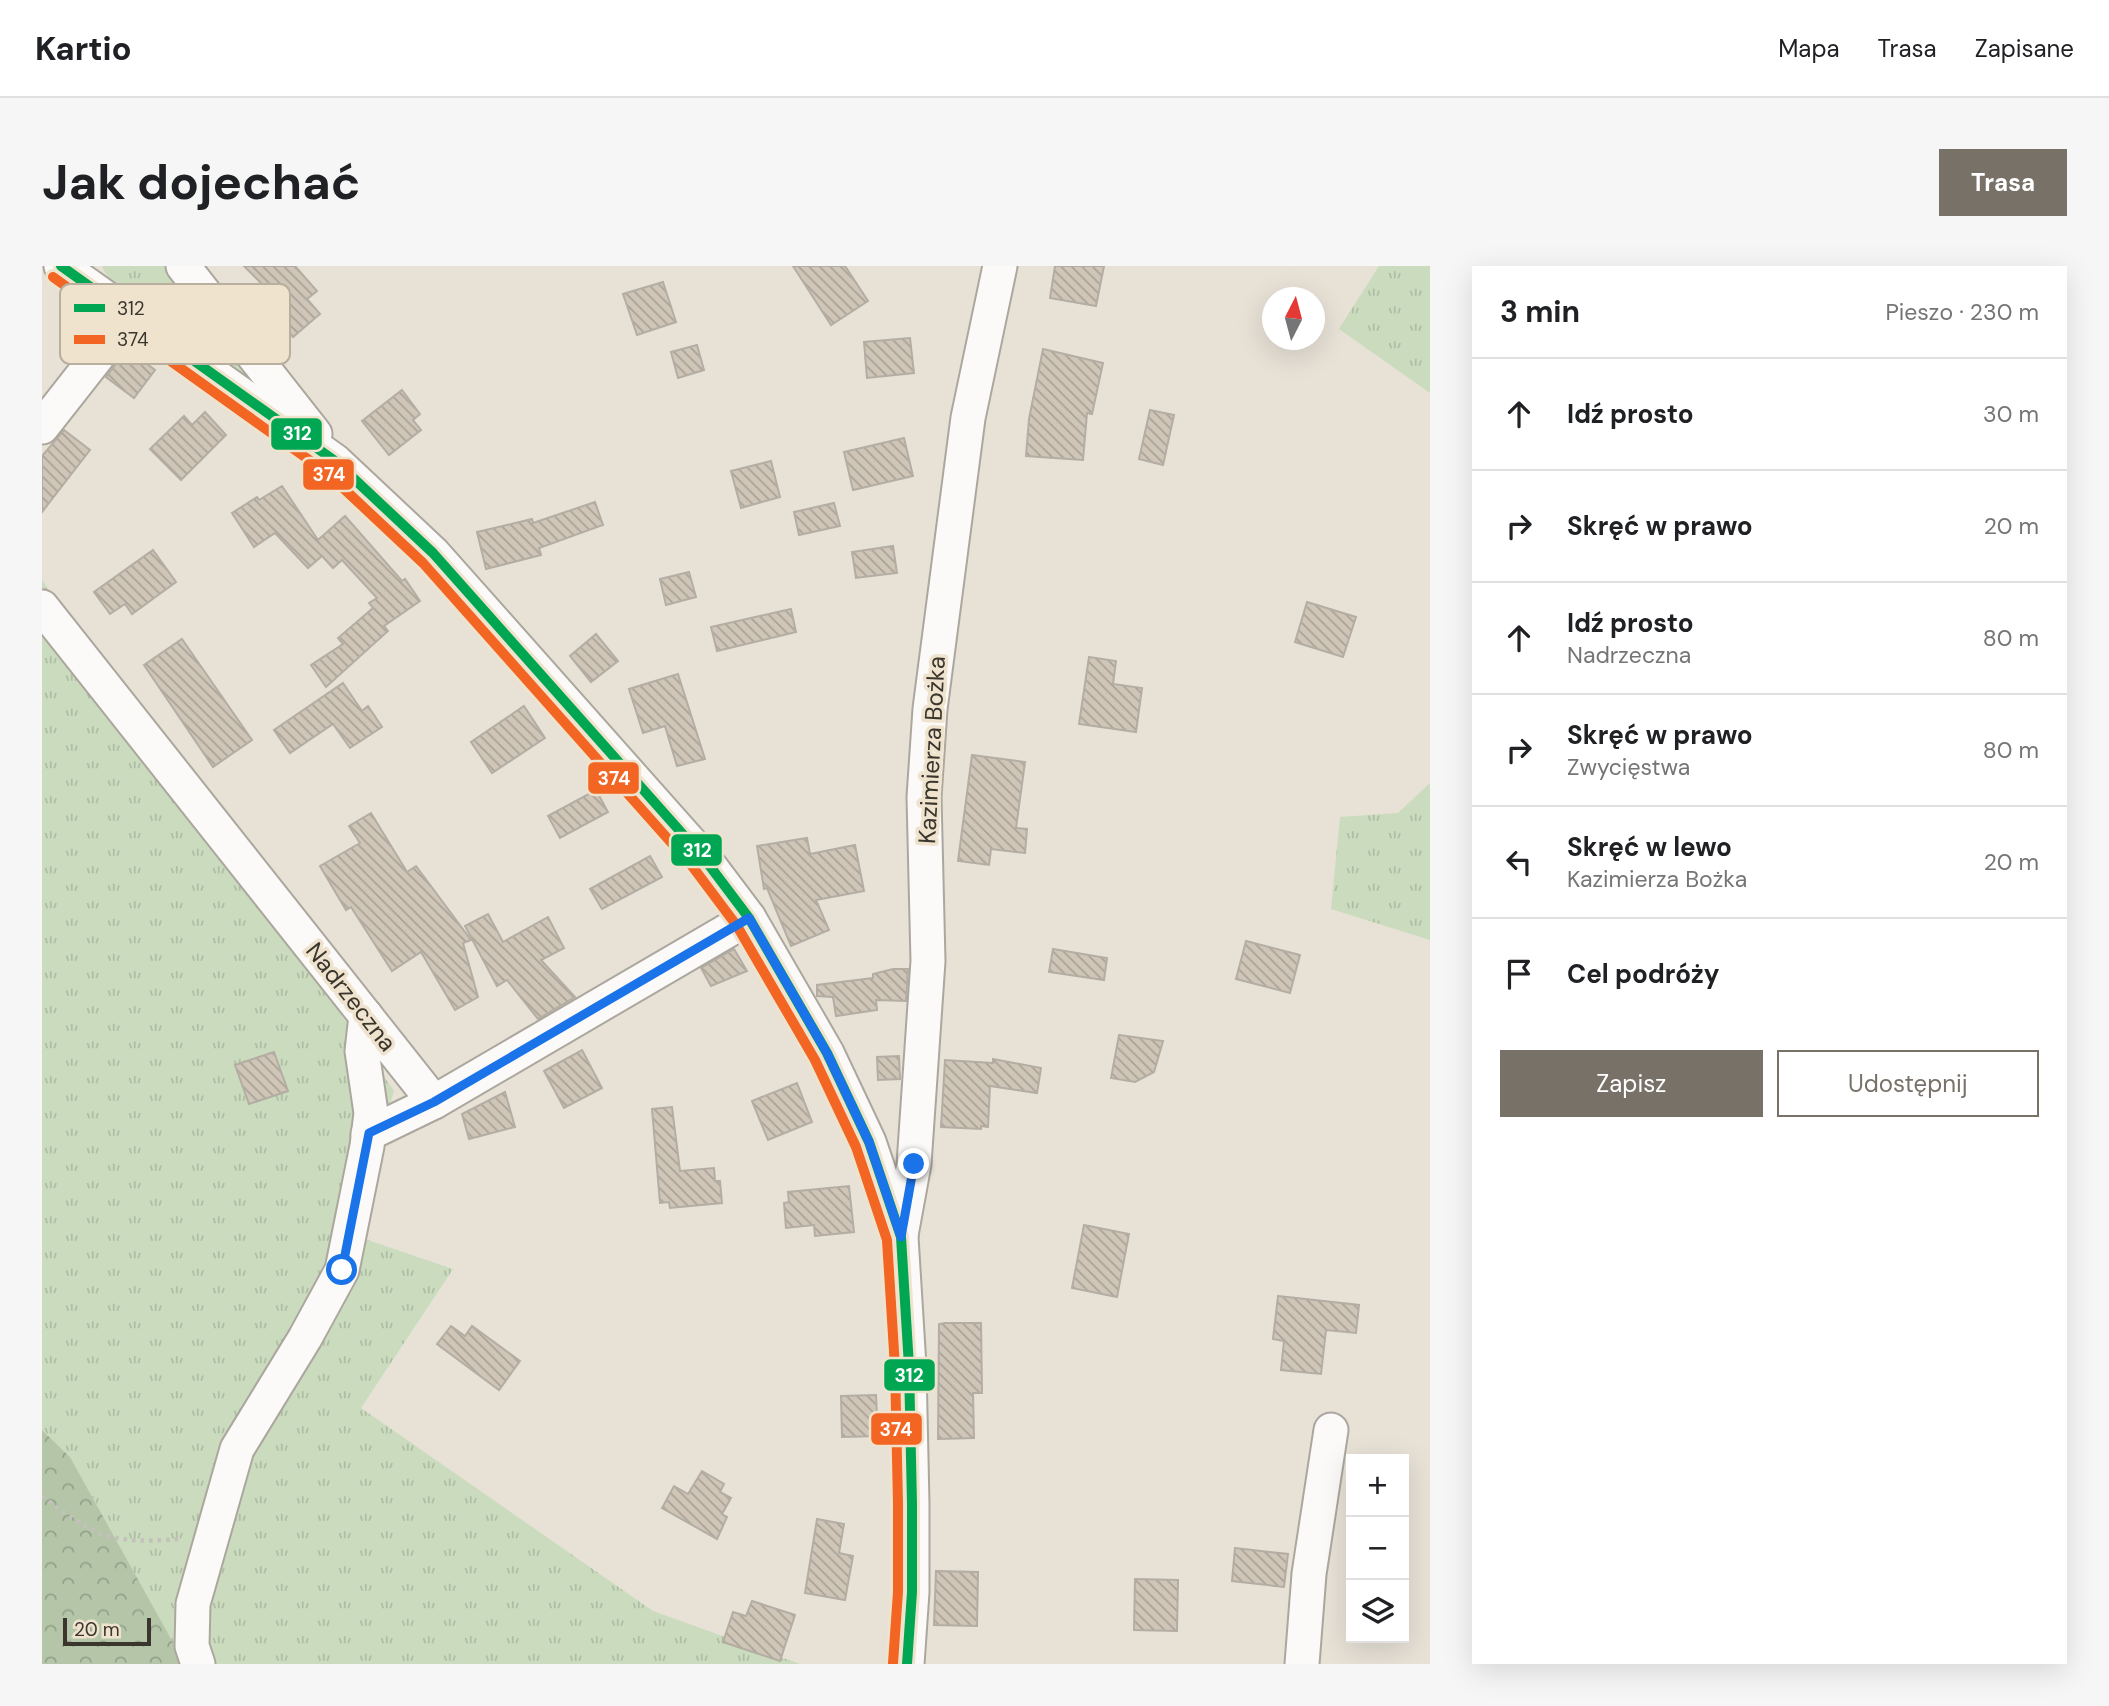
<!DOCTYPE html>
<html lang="pl">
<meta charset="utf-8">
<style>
:root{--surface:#fff;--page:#f6f6f6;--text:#202124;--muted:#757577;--line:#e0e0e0;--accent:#777168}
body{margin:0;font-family:"DM Sans",sans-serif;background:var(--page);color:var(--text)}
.controls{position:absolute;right:21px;bottom:21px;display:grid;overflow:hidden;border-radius:0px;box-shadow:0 7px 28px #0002}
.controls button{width:63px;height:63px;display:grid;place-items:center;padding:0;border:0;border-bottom:2px solid var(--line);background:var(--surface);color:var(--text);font:35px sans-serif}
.compass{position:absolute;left:1220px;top:21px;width:63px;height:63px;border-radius:50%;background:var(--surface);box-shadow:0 7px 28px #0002;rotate:6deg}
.scale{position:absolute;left:21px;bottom:18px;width:88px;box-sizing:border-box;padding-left:7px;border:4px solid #3a352d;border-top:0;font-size:19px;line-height:24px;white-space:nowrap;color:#3a352d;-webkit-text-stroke:5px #efe3ce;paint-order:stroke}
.stop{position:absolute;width:21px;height:21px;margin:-16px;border:5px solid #1a73e8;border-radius:50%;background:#fff}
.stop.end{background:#1a73e8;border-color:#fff;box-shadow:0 2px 7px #0008}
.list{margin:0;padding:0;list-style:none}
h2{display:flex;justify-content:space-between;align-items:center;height:91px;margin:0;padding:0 28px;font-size:30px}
h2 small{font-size:23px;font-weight:400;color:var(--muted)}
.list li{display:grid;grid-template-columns:46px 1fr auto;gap:21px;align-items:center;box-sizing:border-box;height:112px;padding:0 28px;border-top:2px solid var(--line)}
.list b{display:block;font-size:26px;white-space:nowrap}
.list p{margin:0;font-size:23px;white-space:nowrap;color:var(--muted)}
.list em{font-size:23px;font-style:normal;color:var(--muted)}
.actions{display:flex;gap:14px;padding:21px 28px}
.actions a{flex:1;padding:16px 0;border:2px solid var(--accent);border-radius:0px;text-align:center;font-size:24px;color:var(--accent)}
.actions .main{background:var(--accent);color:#fff}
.icon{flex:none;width:38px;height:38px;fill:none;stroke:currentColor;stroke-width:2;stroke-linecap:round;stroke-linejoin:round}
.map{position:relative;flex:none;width:1388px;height:1398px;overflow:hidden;border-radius:0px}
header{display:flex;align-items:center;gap:42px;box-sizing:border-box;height:98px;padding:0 35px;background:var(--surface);border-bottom:2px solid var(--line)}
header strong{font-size:33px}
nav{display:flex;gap:38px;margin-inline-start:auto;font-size:24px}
.intro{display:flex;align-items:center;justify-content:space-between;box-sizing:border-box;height:168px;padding:0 42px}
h1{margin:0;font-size:49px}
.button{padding:18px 32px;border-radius:0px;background:var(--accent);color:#fff;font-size:24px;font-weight:700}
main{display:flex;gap:42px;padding:0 42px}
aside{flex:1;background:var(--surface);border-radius:0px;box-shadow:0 7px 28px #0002}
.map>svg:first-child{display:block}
</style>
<header>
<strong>Kartio</strong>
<nav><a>Mapa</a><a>Trasa</a><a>Zapisane</a></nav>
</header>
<div class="intro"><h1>Jak dojechać</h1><a class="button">Trasa</a></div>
<main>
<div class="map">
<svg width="1388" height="1398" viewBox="0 0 1388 1398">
<defs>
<pattern id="grass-tufts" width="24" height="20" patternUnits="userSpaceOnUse" patternTransform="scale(1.75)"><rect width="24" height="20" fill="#cadcbd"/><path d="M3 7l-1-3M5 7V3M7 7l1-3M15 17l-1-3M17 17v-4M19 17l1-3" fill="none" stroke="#aebda3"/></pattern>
<pattern id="forest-crowns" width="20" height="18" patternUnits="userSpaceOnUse" patternTransform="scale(1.75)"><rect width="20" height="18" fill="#b4c6a7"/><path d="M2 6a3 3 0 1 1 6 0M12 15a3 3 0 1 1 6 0" fill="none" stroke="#93a288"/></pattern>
<pattern id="building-back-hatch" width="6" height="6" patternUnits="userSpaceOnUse" patternTransform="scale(1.75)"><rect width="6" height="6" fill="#d0c6b8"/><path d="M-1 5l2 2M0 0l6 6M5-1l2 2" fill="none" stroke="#aaa296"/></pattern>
</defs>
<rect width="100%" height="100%" fill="#e7e1d6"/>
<!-- grass -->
<g fill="url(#grass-tufts)">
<path d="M 60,0 L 128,0 L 216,108 L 212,119 L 130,58 L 136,48 L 104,26 L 98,34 C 84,24 66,16 60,0 Z"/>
<path d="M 1337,0 L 1388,0 L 1388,127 L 1297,63 Z"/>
<path d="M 0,314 L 352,825 L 334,885 L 314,970 L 411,1003 L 319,1142 L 611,1345 L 758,1398 L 143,1398 L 28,1191 L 0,1164 Z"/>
<path d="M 1388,517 L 1388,674 L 1289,643 L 1298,551 L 1356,547 Z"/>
</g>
<!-- forest -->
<path fill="url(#forest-crowns)" d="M 0,1164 L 28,1191 L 143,1398 L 0,1398 Z"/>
<!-- building -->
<g fill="url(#building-back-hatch)" stroke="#b3ada4" stroke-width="2">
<path d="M 202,0 L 253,0 L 275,25 L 265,33 L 278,48 L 251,71 L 225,40 L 234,32 Z"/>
<path d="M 751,0 L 803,0 L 826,35 L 789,59 Z"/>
<path d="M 1013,0 L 1062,0 L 1054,40 L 1008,32 Z"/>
<path d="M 621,16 L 634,56 L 595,69 L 581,28 Z"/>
<path d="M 868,72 L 872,107 L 825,112 L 822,76 Z"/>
<path d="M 655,79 L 662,104 L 636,112 L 629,86 Z"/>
<path d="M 85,83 L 113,104 L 92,132 L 64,111 Z"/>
<path d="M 1001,83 L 1061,97 L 1050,148 L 1045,147 L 1041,194 L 984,190 L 987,153 Z"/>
<path d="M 360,124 L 378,148 L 371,154 L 379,164 L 347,189 L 320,155 Z"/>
<path d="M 1108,144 L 1132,149 L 1121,199 L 1097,193 Z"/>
<path d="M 163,146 L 184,169 L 139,214 L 108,183 L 142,150 L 150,159 Z"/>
<path d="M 22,164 L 48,184 L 0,246 L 0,190 Z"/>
<path d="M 862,172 L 871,210 L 811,224 L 802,186 Z"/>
<path d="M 729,195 L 738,231 L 699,242 L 689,205 Z"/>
<path d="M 240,220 L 276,274 L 303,250 L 360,315 L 363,313 L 378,335 L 342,360 L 346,365 L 284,421 L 269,399 L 301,378 L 296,372 L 331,342 L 327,337 L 335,332 L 300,294 L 291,302 L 280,290 L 266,302 L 233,267 L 212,281 L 190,247 L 215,231 L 217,234 Z"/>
<path d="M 553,236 L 561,259 L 497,282 L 499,289 L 444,303 L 435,266 L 490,253 L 491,257 Z"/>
<path d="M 792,237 L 798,260 L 757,269 L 752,246 Z"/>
<path d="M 851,280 L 855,307 L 814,312 L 810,286 Z"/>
<path d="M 111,284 L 134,316 L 90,348 L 83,338 L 68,348 L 52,326 Z"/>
<path d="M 647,306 L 654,331 L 624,339 L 618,313 Z"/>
<path d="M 1265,336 L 1314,351 L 1301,391 L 1253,376 Z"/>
<path d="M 749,343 L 754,366 L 675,385 L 669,361 Z"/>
<path d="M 554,368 L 576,395 L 549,416 L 528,390 Z"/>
<path d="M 140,373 L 210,474 L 171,501 L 102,399 Z"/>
<path d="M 1047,391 L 1074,395 L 1071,418 L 1100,422 L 1094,466 L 1037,458 Z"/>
<path d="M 636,408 L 663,493 L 635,500 L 623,460 L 601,467 L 587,423 Z"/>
<path d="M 301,417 L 320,445 L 326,440 L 340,461 L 308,482 L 291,458 L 248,487 L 232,464 Z"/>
<path d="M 482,440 L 503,472 L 450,507 L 429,476 Z"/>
<path d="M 930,489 L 983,496 L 974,562 L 985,563 L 983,587 L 949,583 L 947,599 L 916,595 Z"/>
<path d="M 554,524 L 566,546 L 518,572 L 506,550 Z"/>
<path d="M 329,547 L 365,606 L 374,600 L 429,674 L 421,677 L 436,731 L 413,744 L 379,686 L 350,705 L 309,641 L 304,644 L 278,600 L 318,577 L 307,560 Z"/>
<path d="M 765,572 L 768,588 L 813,579 L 822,625 L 774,634 L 787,664 L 749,680 L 725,622 L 722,623 L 715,580 Z"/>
<path d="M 608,590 L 620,611 L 560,643 L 548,623 Z"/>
<path d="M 446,648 L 461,676 L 506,651 L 522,682 L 499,694 L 533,731 L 496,753 L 465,714 L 455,720 L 423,660 Z"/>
<path d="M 1204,675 L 1258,689 L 1248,727 L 1194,713 Z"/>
<path d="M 692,683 L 705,705 L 669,720 L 659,702 Z"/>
<path d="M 1011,683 L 1065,692 L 1062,714 L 1007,706 Z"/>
<path d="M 851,703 L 866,703 L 864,735 L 834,734 L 835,744 L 794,750 L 791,731 L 775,730 L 775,719 L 831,712 L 831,708 Z"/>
<path d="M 1077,769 L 1121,775 L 1112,806 L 1093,816 L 1069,812 Z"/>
<path d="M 540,784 L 560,822 L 522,842 L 502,805 Z"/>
<path d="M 232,786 L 246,825 L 207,838 L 193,799 Z"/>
<path d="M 857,790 L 858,813 L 836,814 L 835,791 Z"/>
<path d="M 951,793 L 999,802 L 995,827 L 948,820 L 946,861 L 939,860 L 939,863 L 899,861 L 903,794 L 951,797 Z"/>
<path d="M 755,817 L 770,856 L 726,874 L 710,835 Z"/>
<path d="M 463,826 L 473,861 L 427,873 L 420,848 Z"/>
<path d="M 630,841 L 638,905 L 672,902 L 673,915 L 678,915 L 680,937 L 628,942 L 627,936 L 618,937 L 610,843 Z"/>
<path d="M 807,920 L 812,966 L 773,970 L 772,959 L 744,962 L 742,937 L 747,936 L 746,926 Z"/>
<path d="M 1042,959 L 1087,968 L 1075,1031 L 1030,1022 Z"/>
<path d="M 1236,1030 L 1317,1039 L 1314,1067 L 1284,1064 L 1279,1108 L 1239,1104 L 1242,1075 L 1231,1073 Z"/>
<path d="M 903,1057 L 939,1057 L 940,1127 L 931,1127 L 932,1172 L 896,1173 L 897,1058 Z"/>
<path d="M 409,1060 L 423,1070 L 430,1060 L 478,1095 L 457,1124 L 395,1078 Z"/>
<path d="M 834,1129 L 836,1170 L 800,1171 L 799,1130 Z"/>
<path d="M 660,1205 L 682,1218 L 678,1226 L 689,1232 L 680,1248 L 685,1251 L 675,1273 L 620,1242 L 632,1220 L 646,1228 Z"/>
<path d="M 775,1253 L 802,1258 L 797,1287 L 811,1290 L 803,1334 L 763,1327 Z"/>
<path d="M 1193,1282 L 1246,1288 L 1242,1321 L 1190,1315 Z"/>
<path d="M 894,1305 L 936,1306 L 935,1360 L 892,1359 Z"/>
<path d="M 1093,1313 L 1136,1314 L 1135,1365 L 1092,1364 Z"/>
<path d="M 710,1335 L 753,1349 L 738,1395 L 681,1376 L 691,1346 L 704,1350 Z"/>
</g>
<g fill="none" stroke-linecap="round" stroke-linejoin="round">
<!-- minor casing -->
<g stroke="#aca79e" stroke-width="37">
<g id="minor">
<path d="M 19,0 L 293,195 L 391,287 L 661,591 L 707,652 L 785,787 L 827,876 L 859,971 L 867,1100 L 870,1238 L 870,1326 L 865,1398"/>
<path d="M 141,0 L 273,168"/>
<path d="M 0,161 L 88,49"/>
<path d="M 0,341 L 392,836 L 707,652"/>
<path d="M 326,868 L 392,836"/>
<path d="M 859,969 L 872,898 L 886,695 L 882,531 L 888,443 L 926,152 L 958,0"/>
<path d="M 156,1398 L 150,1380 L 151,1338 L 195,1183 L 263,1072 L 300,1004 L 325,880 L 329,847 L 320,785 L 324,750"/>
<path d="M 1260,1398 L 1267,1308 L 1289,1164"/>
</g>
</g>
<!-- path -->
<path stroke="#c4c0bc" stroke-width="4.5" stroke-dasharray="3.5 5" stroke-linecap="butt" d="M 0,1230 C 15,1242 48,1266 66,1270 C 88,1276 114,1275 137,1273"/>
<!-- minor -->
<use href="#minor" stroke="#fbfaf9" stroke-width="33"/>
<!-- bus-1 casing -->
<g stroke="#efe3ce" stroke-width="16">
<path id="bus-1" d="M 19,0 L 293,195 L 391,287 L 661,591 L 707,652 L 785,787 L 827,876 L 859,971 L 867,1100 L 870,1238 L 870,1326 L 865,1398"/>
</g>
<!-- bus-2 casing -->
<g stroke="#efe3ce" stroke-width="16">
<path id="bus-2" d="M 11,11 L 284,206 L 381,297 L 650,600 L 695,660 L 773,794 L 814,881 L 845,974 L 853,1101 L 856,1238 L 856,1326 L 851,1397"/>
</g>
<!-- bus-1 -->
<use href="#bus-1" stroke="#00a651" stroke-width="10"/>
<!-- bus-2 -->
<use href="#bus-2" stroke="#f26522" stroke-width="10"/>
</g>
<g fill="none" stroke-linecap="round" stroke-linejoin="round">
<!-- route -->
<path stroke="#1a73e8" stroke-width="9" d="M 300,1004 L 327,867 L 392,836 L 707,652 L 785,787 L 827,876 L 859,971 L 872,898"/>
</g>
<g text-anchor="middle" stroke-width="7" stroke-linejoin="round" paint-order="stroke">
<!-- street labels -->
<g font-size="24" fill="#3a352d" stroke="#efe3ce">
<text transform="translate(890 484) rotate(-87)" y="8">Kazimierza Bożka</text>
<text transform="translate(309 731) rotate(52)" y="8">Nadrzeczna</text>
</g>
</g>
<!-- legend -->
<rect x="18" y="18" width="230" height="80" rx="10" fill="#efe3ce" stroke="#b9af9e" stroke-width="2"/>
<rect x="32" y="38" width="31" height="8" fill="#00a651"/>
<rect x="32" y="69" width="31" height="9" fill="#f26522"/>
<g font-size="19" fill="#3a352d">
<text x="75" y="49">312</text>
<text x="75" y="80">374</text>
</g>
<g stroke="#efe3ce" stroke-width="2.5">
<rect x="228" y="151" width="53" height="34" rx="7" fill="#00a651"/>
<rect x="260" y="192" width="53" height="33" rx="7" fill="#f26522"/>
<rect x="545" y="495" width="53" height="34" rx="7" fill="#f26522"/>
<rect x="628" y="567" width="53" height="34" rx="7" fill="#00a651"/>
<rect x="841" y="1092" width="53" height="34" rx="7" fill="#00a651"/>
<rect x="828" y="1146" width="53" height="34" rx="7" fill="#f26522"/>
</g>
<g font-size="19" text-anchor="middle" font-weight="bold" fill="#fff">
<text x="255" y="174">312</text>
<text x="287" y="215">374</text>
<text x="572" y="519">374</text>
<text x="655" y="591">312</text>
<text x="867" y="1116">312</text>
<text x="854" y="1170">374</text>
</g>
</svg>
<div class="controls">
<button>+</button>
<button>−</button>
<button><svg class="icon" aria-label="layers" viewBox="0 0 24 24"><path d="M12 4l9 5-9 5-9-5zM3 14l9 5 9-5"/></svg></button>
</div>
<svg class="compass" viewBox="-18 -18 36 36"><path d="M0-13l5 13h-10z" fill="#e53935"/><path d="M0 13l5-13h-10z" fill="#757577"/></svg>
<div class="scale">20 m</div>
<div class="stop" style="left:300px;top:1004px"></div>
<div class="stop end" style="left:872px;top:898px"></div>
</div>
<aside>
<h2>3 min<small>Pieszo · 230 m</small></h2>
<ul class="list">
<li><svg class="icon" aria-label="ahead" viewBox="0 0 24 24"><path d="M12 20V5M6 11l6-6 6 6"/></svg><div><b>Idź prosto</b></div><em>30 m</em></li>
<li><svg class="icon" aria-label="right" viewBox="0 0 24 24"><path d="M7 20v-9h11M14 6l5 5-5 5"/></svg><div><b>Skręć w prawo</b></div><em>20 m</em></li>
<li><svg class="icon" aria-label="ahead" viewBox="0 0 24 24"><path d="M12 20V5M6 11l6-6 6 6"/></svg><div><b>Idź prosto</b><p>Nadrzeczna</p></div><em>80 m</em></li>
<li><svg class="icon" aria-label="right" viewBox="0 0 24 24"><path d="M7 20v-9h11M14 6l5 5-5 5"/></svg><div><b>Skręć w prawo</b><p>Zwycięstwa</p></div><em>80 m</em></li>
<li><svg class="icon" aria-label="left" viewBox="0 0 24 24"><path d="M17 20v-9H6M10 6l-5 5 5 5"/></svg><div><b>Skręć w lewo</b><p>Kazimierza Bożka</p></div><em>20 m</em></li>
<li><svg class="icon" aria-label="arrive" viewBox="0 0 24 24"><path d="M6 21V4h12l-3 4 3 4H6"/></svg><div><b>Cel podróży</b></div></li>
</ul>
<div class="actions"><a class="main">Zapisz</a><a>Udostępnij</a></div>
</aside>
</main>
